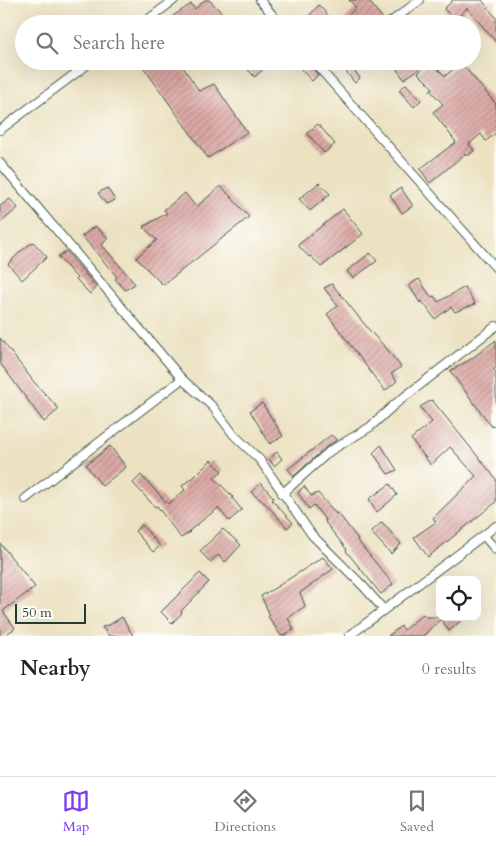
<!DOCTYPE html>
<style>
:root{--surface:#fff;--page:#f2f2f2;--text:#202124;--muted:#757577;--line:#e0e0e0;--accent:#7c3aed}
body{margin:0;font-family:Cardo,serif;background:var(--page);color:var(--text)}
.controls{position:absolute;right:15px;bottom:15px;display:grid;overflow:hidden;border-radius:10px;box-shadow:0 5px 20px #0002}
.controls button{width:45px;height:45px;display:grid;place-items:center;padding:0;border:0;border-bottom:1px solid var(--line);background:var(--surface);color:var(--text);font:25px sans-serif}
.scale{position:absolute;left:15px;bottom:12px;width:71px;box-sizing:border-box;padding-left:5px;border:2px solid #1f3d34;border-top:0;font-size:14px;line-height:18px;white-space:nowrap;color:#1f3d34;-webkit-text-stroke:4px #fdfcf7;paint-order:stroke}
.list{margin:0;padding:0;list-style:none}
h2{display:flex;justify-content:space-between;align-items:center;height:65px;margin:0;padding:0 20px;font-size:21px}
h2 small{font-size:16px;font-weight:400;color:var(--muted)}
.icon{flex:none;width:28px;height:28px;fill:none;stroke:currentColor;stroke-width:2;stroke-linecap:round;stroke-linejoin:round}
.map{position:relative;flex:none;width:496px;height:636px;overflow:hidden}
.search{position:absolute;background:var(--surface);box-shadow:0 5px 20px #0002;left:15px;right:15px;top:15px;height:55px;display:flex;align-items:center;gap:12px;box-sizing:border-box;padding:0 18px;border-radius:28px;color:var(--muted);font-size:19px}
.sheet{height:140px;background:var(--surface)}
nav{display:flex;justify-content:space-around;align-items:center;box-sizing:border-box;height:70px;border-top:1px solid var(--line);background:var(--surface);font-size:14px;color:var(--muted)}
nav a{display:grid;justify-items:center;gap:2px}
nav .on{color:var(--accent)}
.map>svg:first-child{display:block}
</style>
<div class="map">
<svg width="496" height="636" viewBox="0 0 496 636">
<defs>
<pattern id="building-hatch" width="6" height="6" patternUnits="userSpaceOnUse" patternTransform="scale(1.25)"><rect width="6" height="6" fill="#dca9a6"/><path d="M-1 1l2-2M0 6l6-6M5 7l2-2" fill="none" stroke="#b28b88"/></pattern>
</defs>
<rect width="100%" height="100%" fill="#fdfcf7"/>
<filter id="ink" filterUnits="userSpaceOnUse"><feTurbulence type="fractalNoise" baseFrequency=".02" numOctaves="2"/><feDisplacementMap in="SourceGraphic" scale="10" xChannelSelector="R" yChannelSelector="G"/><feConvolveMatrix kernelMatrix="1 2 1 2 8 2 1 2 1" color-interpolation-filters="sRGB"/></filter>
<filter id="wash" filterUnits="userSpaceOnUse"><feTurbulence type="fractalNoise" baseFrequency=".0096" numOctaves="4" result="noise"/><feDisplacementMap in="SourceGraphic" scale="20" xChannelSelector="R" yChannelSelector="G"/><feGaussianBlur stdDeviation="1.12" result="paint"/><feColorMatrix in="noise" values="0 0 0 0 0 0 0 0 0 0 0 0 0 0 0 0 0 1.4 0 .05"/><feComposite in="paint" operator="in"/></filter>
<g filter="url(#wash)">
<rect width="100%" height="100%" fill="#ece2c2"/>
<g id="blocks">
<!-- building -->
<g fill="url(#building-hatch)">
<path d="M 205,0 L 209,0 L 227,18 L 222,24 L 161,24 L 191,4 L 195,9 Z"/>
<path d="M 349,0 L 368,0 L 384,20 L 378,24 L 339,24 L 356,8 Z"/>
<path d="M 453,0 L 482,0 L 496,18 L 496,42 L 467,8 L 455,20 L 444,9 Z"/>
<path d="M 319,5 L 335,24 L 316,24 L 309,16 Z"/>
<path d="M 139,61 L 179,61 L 199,91 L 214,84 L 247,132 L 208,158 Z"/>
<path d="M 239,61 L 271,61 L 255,77 Z"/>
<path d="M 391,61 L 413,61 L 419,69 L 404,79 Z"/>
<path d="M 430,61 L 445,76 L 461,63 L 496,104 L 496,133 L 486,141 L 481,134 L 469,144 L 474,151 L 467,156 L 465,154 L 430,183 L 420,169 L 456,142 L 433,112 L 443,104 L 430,90 L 433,88 L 418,73 Z"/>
<path d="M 307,62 L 318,75 L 312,81 L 300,68 Z"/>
<path d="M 349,64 L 360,78 L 355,83 L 343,68 Z"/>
<path d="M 406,84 L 421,100 L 414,107 L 399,90 Z"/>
<path d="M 318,124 L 335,144 L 324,153 L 307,133 Z"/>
<path d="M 319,183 L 330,194 L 310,211 L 299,199 Z"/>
<path d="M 221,186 L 249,217 L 163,285 L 136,258 L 157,240 L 143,227 L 167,213 L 164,210 L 185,193 L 196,207 Z"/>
<path d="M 107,188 L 115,200 L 106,204 L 98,193 Z"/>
<path d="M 401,188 L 413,206 L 402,213 L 390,195 Z"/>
<path d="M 10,199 L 18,208 L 0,223 L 0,206 Z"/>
<path d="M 343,209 L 363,234 L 321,267 L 311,256 L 309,257 L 298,245 Z"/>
<path d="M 95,226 L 108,238 L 102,245 L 135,284 L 125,290 L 115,279 L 117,277 L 82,236 Z"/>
<path d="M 33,242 L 47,257 L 22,280 L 8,264 L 21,251 Z"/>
<path d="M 66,251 L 96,287 L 90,294 L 76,279 L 77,278 L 58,257 Z"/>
<path d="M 370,253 L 377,261 L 353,278 L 347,271 Z"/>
<path d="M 419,279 L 431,297 L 434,296 L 438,302 L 465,287 L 475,304 L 455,312 L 451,307 L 435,319 L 422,301 L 420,303 L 409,285 Z"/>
<path d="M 332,284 L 370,331 L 387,349 L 401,367 L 391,374 L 397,381 L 385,391 L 327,314 L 338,306 L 324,288 Z"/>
<path d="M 0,338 L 34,382 L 59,409 L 44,422 L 0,363 Z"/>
<path d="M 496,340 L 496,367 L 494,369 L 496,373 L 496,424 L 492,427 L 450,371 L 471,359 Z"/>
<path d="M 432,400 L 496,479 L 496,502 L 428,557 L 414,537 L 436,522 L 433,518 L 476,476 L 450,447 L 431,465 L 411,439 L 432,422 L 420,407 Z"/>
<path d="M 262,403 L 283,436 L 270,444 L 250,411 Z"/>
<path d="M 331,435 L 337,440 L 326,447 L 294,476 L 288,469 Z"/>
<path d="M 381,445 L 397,470 L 388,474 L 373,453 Z"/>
<path d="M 110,446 L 126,467 L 102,486 L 86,465 Z"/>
<path d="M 277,452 L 282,459 L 274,466 L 269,459 Z"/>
<path d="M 211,460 L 222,471 L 214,478 L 233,497 L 232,498 L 242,510 L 229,521 L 218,508 L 189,531 L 190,532 L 181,538 L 157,506 L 155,507 L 133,483 L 141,475 L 168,504 L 185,490 L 182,486 L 191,478 L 192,479 Z"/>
<path d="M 261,483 L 274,498 L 272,500 L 293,523 L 287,528 L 267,505 L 251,492 Z"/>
<path d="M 390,484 L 397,495 L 377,512 L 369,499 Z"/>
<path d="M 304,486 L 311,496 L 318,493 L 336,514 L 338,513 L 358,539 L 357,540 L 393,584 L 381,594 L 346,551 L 347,550 L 325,522 L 326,521 L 314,505 L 309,509 L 298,493 Z"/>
<path d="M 382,522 L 401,544 L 391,554 L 371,532 Z"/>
<path d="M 142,525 L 160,546 L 153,552 L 135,531 Z"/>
<path d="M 223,529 L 241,545 L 225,562 L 218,555 L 210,562 L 200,551 Z"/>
<path d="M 0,543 L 35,587 L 3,611 L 15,628 L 4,636 L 0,636 Z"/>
<path d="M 323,557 L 333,569 L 300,593 L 305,606 L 288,618 L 294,630 L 281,636 L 268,616 L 270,615 L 261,596 L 275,588 Z"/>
<path d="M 200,573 L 209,582 L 181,611 L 182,613 L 172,623 L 161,612 Z"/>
<path d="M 423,614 L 426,617 L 465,617 L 449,631 L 441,619 L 423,636 L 388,636 L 401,626 L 404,630 Z"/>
<path d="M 122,617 L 133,636 L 109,636 L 102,627 L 111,624 Z"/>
</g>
</g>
</g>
<g filter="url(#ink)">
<use href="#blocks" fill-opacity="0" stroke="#3e5649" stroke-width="1"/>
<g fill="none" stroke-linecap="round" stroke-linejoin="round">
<!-- street casing -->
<g stroke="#3e5649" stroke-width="10">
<g id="street">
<path d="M 260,0 L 280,24"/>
<path d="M 142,24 L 174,0"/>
<path d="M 388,24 L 420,0"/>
<path d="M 313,61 L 496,268"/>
<path d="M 323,72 L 332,61"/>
<path d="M 0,130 L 92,61"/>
<path d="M 0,163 L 182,379 L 213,407 L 234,435 L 260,460 L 312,535 L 364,587 L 384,610"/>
<path d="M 282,494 L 330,451 L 370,427 L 394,405 L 496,326"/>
<path d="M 25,499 L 182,379"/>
<path d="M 484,536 L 496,550"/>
<path d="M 349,636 L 496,526"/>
</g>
</g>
<!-- street -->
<use href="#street" stroke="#fff" stroke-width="8"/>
</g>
</g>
</svg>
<div class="controls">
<button><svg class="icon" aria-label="locate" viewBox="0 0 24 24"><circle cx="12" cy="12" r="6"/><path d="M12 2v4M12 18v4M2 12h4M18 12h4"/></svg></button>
</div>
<div class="scale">50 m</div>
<div class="search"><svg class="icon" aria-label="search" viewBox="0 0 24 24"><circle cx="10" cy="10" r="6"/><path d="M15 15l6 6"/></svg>Search here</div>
</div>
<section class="sheet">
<h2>Nearby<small>0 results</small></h2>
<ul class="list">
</ul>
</section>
<nav>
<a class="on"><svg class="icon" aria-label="map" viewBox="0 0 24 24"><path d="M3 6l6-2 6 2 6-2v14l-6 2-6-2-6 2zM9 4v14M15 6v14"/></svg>Map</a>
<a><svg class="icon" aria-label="directions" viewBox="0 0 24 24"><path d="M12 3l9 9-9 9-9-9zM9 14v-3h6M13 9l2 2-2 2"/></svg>Directions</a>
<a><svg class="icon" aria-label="saved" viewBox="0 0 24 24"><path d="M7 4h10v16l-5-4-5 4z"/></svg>Saved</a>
</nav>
